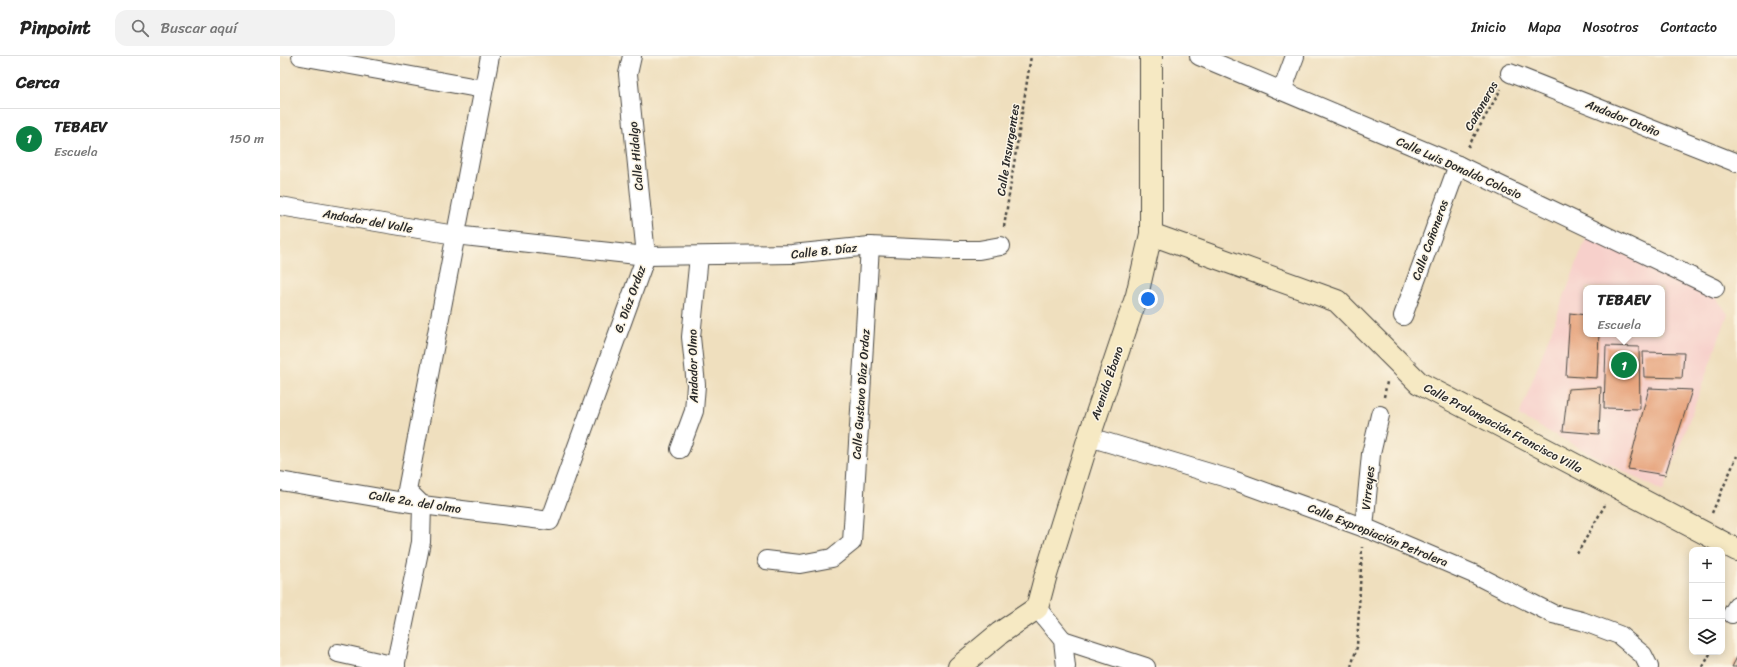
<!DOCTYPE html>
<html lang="es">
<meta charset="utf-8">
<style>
:root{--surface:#fff;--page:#f2f2f2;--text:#222;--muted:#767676;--line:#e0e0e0;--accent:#0b8043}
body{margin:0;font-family:Sriracha,sans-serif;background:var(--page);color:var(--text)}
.controls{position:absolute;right:12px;bottom:12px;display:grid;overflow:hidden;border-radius:8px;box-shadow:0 2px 10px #0003}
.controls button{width:36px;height:36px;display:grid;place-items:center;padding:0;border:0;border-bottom:1px solid var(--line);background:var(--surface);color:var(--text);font:20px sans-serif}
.you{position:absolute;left:868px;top:243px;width:14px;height:14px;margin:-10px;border:3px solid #fff;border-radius:50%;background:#1a73e8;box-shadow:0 0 0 6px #1a73e833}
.badge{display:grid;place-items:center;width:26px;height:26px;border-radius:50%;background:var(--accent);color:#fff;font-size:13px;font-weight:700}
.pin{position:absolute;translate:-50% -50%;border:2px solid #fff;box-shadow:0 1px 4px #0006}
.popup{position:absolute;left:1303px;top:229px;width:82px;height:52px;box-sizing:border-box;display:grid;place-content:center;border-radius:8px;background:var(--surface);filter:drop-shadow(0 1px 3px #0005);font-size:13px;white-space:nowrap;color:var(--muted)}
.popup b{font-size:15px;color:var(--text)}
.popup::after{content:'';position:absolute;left:50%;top:100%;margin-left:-8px;border:8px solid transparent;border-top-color:var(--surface)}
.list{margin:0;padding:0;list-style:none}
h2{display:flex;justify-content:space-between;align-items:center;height:52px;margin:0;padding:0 16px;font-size:17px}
h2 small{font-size:13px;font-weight:400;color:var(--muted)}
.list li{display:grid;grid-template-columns:26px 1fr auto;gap:12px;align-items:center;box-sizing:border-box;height:60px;padding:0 16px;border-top:1px solid var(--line)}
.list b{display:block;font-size:15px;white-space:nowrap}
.list p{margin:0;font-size:13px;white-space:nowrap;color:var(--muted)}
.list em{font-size:13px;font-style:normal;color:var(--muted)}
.icon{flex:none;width:22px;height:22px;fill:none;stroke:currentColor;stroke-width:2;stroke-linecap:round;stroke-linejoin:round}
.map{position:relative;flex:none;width:1457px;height:611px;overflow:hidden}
header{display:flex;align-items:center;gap:24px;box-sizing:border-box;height:56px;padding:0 20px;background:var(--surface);border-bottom:1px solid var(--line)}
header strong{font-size:19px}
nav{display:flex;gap:22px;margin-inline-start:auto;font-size:14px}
.search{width:280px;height:36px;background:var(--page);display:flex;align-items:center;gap:10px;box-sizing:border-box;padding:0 14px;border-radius:12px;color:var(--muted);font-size:15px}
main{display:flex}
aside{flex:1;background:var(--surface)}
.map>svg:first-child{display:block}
</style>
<header>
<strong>Pinpoint</strong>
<div class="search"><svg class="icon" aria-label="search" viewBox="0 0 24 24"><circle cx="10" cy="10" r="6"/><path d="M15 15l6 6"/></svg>Buscar aquí</div>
<nav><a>Inicio</a><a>Mapa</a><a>Nosotros</a><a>Contacto</a></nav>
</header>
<main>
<aside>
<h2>Cerca<small></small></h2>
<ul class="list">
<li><span class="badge">1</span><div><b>TEBAEV</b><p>Escuela</p></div><em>150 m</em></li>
</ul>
</aside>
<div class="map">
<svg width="1457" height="611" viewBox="0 0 1457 611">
<rect width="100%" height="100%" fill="#fcf5e5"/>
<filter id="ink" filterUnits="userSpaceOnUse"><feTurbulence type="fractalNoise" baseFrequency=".025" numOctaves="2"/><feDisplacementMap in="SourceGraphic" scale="8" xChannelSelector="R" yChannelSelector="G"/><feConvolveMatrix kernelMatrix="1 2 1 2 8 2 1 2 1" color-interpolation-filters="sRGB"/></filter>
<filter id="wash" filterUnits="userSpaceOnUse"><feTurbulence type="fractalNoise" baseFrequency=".012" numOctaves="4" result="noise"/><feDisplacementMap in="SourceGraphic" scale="16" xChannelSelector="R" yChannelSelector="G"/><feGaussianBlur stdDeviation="0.9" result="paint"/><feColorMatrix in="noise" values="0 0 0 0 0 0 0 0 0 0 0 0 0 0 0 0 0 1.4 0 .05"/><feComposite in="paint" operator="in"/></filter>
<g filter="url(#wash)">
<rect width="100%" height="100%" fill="#efdfbe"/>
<!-- built -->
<path fill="#f7d0cb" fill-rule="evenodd" d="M 1307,180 L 1435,240 L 1448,258 L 1383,436 L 1239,360 ZM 1306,232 L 1382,232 L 1382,278 L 1306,278 Z"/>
<g id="blocks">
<!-- building -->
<g fill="#e6a179">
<path d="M 1290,257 L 1306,259 L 1306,278 L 1319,278 L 1317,322 L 1286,320 Z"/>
<path d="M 1326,290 L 1359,291 L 1360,353 L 1324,352 Z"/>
<path d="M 1363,296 L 1404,297 L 1402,322 L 1364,321 Z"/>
<path d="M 1321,331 L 1319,378 L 1283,375 L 1288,333 Z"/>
<path d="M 1369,332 L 1412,334 L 1385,419 L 1348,413 Z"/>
<path d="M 1457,601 L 1457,611 L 1452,611 Z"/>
</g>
</g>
</g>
<g filter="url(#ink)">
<use href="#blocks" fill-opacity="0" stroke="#484641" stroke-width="1"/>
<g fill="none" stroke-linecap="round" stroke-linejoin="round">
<!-- street casing -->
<g stroke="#484641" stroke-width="20">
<g id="street">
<path d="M 21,0 L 203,33"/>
<path d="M 919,0 L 1178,109 L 1435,232"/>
<path d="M 1230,17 L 1457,107"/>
<path d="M 1002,35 L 1015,0"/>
<path d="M 0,150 L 175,179 L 366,200 L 512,198 L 590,190 L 675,194 L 699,194 L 721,190"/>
<path d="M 1123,260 L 1178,109"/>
<path d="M 809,381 L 950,423 L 1093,475 L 1196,519 L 1273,558 L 1302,565 L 1339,579 L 1363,599 L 1369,611"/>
<path d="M 400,393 L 414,355 L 416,329 L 411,281 L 419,200"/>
<path d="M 0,425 L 142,449 L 270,465 L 366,200 L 348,18 L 352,0"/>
<path d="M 1084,472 L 1091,398 L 1100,359"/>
<path d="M 486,504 L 520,508 L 552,502 L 572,486 L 590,190"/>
<path d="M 757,552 L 783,584 L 786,611"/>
<path d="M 1452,558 L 1457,550"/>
<path d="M 783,584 L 866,611"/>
<path d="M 58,597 L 116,610"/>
<path d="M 115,611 L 141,486 L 142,449 L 127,434 L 210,0"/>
</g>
</g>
<!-- secondary casing -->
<g stroke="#484641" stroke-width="24">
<g id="secondary">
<path d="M 871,178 L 1057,245 L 1139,327 L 1457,494"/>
<path d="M 679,611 L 720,577 L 757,552 L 765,522 L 809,381 L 857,239 L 871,178 L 871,0"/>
</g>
</g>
<!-- path -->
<g stroke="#484641" stroke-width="2.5" stroke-dasharray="3 3" stroke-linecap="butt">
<path d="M 1188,91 L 1221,33"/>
<path d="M 724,171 L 751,0"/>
<path d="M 1104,341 L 1107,326"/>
<path d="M 1432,457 L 1457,400"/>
<path d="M 1297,498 L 1325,449"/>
<path d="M 1071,611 L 1077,591 L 1082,491"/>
<path d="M 1423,611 L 1431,596"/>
</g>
<!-- street -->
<use href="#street" stroke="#fff" stroke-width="18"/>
<!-- secondary -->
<use href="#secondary" stroke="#f6e9c3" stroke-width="22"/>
</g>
</g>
<g text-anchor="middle" stroke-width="3" stroke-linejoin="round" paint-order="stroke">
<!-- street labels -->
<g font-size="12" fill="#2b2b2b" stroke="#fcf5e5">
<text transform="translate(1201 50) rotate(-60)" y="4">Cañoneros</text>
<text transform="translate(1343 62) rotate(22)" y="4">Andador Otoño</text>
<text transform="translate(728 94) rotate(-81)" y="4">Calle Insurgentes</text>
<text transform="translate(356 100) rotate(-95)" y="4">Calle Hidalgo</text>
<text transform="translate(1179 112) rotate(24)" y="4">Calle Luis Donaldo Colosio</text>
<text transform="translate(88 165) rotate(10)" y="4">Andador del Valle</text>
<text transform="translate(1150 184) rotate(-70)" y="4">Calle Cañoneros</text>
<text transform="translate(544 195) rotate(-6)" y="4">Calle B. Díaz</text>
<text transform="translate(350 243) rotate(-70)" y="4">G. Díaz Ordaz</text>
<text transform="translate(413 310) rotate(-91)" y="4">Andador Olmo</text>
<text transform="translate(827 327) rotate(-71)" y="4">Avenida Ébano</text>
<text transform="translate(581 338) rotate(-86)" y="4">Calle Gustavo Díaz Ordaz</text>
<text transform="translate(1223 372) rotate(28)" y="4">Calle Prolongación Francisco Villa</text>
<text transform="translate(1088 432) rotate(-84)" y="4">Virreyes</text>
<text transform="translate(135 446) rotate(9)" y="4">Calle 2a. del olmo</text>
<text transform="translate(1098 479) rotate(22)" y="4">Calle Expropiación Petrolera</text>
</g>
</g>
</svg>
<div class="controls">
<button>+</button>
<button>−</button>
<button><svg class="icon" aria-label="layers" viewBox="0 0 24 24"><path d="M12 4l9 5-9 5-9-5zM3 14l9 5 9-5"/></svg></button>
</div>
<div class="you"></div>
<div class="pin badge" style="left:1344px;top:309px">1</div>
<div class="popup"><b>TEBAEV</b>Escuela</div>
</div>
</main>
